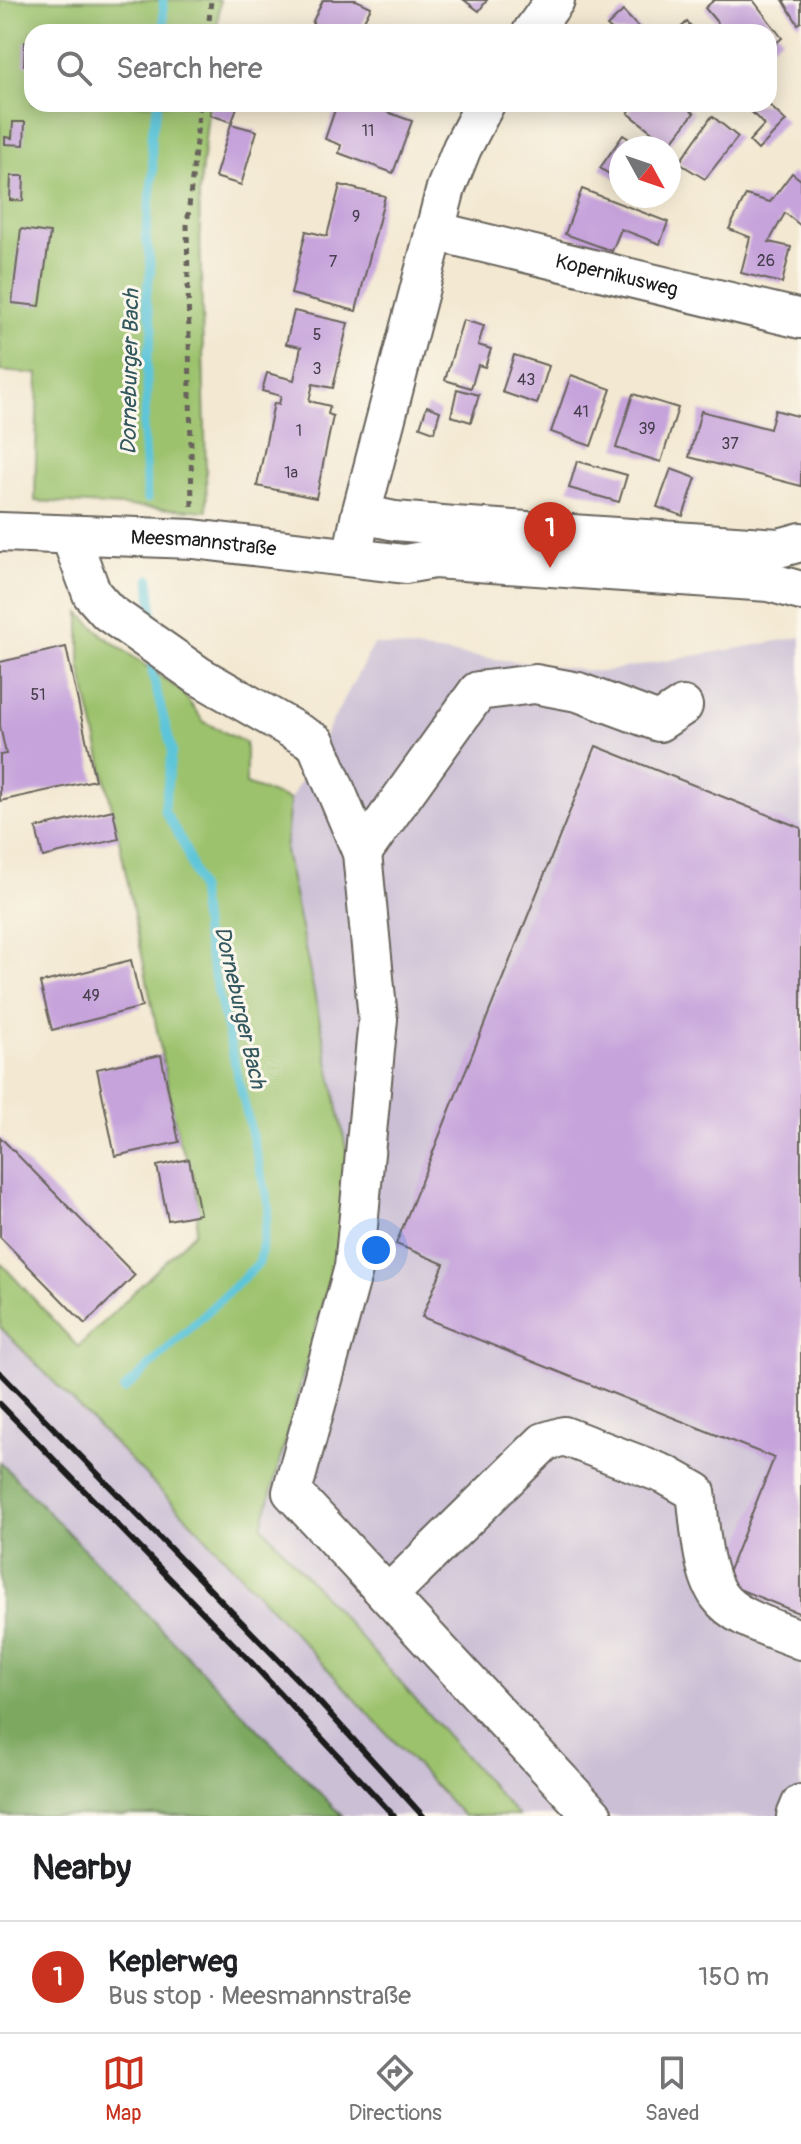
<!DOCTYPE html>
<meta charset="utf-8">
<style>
:root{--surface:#fff;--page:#f6f6f6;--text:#202124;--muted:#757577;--line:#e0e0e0;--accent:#c8321e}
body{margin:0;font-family:Pangolin,sans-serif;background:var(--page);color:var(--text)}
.compass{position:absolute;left:609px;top:136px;width:72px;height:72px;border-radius:50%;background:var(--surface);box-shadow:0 4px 20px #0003;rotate:130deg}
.you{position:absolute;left:376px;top:1250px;width:28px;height:28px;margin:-20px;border:6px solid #fff;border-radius:50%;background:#1a73e8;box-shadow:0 0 0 12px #1a73e833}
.badge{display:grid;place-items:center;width:52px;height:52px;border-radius:50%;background:var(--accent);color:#fff;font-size:26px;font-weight:700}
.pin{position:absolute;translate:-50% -66px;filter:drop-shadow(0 2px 4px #0008)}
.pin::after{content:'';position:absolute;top:42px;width:28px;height:24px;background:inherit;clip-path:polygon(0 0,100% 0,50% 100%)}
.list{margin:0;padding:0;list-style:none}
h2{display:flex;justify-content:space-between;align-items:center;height:104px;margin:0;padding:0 32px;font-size:34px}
h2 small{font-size:26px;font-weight:400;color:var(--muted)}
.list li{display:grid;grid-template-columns:52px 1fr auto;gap:24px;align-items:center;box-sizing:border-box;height:112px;padding:0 32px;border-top:2px solid var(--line)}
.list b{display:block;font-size:30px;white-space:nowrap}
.list p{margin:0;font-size:26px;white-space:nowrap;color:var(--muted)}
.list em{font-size:26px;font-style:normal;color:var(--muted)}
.icon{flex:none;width:44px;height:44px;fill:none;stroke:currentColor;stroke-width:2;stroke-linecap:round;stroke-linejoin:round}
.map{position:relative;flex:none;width:801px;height:1816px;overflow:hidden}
.search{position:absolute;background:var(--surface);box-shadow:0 4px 20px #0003;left:24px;right:24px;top:24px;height:88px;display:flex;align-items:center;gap:20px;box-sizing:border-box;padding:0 28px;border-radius:24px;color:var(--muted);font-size:30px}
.sheet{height:216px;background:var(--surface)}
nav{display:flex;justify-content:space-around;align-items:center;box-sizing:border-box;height:112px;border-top:2px solid var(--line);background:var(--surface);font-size:22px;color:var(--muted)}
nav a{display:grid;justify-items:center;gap:4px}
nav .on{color:var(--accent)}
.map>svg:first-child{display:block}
</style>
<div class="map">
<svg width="801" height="1816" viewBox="0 0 801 1816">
<rect width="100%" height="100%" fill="#fbf7ec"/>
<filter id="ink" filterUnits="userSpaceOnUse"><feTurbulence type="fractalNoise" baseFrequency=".0125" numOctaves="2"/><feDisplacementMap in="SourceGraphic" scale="16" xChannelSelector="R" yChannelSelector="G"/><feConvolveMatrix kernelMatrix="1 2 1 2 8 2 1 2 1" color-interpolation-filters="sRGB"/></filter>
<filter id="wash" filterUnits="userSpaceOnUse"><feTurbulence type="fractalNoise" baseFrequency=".006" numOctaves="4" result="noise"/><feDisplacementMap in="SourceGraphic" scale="32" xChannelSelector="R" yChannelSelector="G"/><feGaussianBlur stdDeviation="1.8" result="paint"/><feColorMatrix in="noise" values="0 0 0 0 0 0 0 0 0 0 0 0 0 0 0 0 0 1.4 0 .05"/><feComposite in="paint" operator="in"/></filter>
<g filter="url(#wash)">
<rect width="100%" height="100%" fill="#f3e8d1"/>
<!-- industrial -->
<g fill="#cbbfd5">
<path d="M 801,637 L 801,1816 L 518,1816 L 262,1526 L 350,1203 L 285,851 L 290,800 L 374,644 L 601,672 Z"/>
<path d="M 0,1327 L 201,1532 L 463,1816 L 342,1816 L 0,1462 Z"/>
</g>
<!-- green -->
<g fill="#9cc26d" stroke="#5c6f44" stroke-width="2">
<path d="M 0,0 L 220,0 L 217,32 L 32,32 L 32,104 L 209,104 L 199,194 L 207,511 L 35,501 L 38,374 L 0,371 Z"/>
<path d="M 80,613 L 104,636 L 181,691 L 204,722 L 246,743 L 246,784 L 290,800 L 285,851 L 352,1177 L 350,1203 L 262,1526 L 518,1816 L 463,1816 L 201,1532 L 0,1327 L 0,1262 L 78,1347 L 195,1232 C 202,1203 194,1168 179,1142 L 119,839 L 80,665 Z"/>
</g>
<!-- forest -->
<path fill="#7da860" stroke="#4c623e" stroke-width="2" d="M 0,1462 L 342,1816 L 0,1816 Z"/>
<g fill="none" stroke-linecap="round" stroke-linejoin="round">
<!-- stream -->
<g stroke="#5dc5d9" stroke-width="9">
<path d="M 163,0 L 164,32"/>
<path d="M 147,499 L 143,429 L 147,395 L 147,360 L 153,329 L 146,299 L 151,268 L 146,235 L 153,171 L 151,136 L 158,104"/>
<path d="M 150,579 L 154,633"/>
<path d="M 124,1390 L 259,1263 L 269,1207 L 204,933 L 199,888 L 185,847 L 164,810 L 172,750 L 152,673 L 153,656"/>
</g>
</g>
<g id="blocks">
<!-- building -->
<g fill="#c6a3db">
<path d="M 323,0 L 356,0 L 371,7 L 358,32 L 316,32 L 319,26 L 312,23 Z"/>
<path d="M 464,0 L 487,0 L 479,11 Z"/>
<path d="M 714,0 L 753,0 L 782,38 L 769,49 L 769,32 L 725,32 L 705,8 Z"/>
<path d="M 783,0 L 801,0 L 801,22 L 798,24 Z"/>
<path d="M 623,11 L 640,29 L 636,32 L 614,32 L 607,26 Z"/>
<path d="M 687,22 L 697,32 L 676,32 Z"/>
<path d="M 25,42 L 32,42 L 32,65 L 24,65 Z"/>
<path d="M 211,104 L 238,104 L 232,122 L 210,115 Z"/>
<path d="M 337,104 L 365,104 L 412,121 L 393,173 L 339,153 L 341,145 L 325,139 Z"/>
<path d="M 635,104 L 682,104 L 694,113 L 669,145 L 628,113 Z"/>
<path d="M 744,104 L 768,104 L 786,121 L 758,150 L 749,141 L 764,125 Z"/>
<path d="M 712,116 L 738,137 L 705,179 L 679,163 Z"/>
<path d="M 13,122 L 25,122 L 24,145 L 5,144 L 5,137 L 12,138 Z"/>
<path d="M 231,124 L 257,131 L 241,185 L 215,177 Z"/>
<path d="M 623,135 L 643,148 L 621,148 L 621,182 L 600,168 Z"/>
<path d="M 792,173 L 801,180 L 801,226 L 785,213 L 769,242 L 791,247 L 782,283 L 741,273 L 750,237 L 729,229 L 746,195 L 770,202 Z"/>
<path d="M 11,176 L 24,176 L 23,201 L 10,200 Z"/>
<path d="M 340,185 L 385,196 L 356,311 L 291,294 L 306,231 L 327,236 Z"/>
<path d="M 582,189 L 668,222 L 660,244 L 621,229 L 612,251 L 565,234 Z"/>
<path d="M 21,229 L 50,233 L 40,306 L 12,303 Z"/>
<path d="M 294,311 L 348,323 L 333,388 L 313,384 L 309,401 L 330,406 L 328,414 L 333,416 L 316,498 L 257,486 L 274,403 L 279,404 L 281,396 L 262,391 L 267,373 L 294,380 L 301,347 L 286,344 Z"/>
<path d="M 463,320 L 484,326 L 478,345 L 491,349 L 485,367 L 478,365 L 471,388 L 445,380 Z"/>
<path d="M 514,355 L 549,366 L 537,404 L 502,392 Z"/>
<path d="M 571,375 L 611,389 L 591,446 L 551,432 Z"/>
<path d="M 457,389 L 479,395 L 471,422 L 451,416 Z"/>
<path d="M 633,394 L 678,408 L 661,462 L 616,448 Z"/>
<path d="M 427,406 L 440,411 L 434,432 L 420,427 Z"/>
<path d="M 775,410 L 801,417 L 801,486 L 689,457 L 701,411 L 770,429 Z"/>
<path d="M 577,461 L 627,475 L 619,502 L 569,488 Z"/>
<path d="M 671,469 L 696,478 L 683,516 L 657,507 Z"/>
<path d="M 66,647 L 95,780 L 0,801 L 0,755 L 6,754 L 0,726 L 0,662 Z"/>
<path d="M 596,746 L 801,828 L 801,1614 L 724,1583 L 774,1458 L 422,1317 L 444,1264 L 396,1244 Z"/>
<path d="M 113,810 L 119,839 L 43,857 L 36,828 Z"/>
<path d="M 131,960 L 142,1007 L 52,1030 L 40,983 Z"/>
<path d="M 161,1055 L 179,1142 L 115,1156 L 97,1069 Z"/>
<path d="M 0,1137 L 135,1275 L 85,1324 L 0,1237 Z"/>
<path d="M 189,1159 L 200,1214 L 168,1220 L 157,1166 Z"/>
</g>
</g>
</g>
<g filter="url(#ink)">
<use href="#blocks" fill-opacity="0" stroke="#67635b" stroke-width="2"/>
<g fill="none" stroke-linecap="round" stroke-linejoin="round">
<!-- minor casing -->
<g stroke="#67635b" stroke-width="42">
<g id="minor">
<path d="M 532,32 L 555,0"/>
<path id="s1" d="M 434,231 L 801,319"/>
<path d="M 361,514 L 395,521 L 454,526 L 779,548 L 801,542"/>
<path id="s2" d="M 0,532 L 193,539 L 405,564 L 434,559 L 769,582 L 801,591"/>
<path d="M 70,535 L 92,594 L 108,612 L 199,676 L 316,743 L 362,853 L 378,1019 L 354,1267 L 292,1492 L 593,1816"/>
<path d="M 352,557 L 361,514 L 446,188 L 462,148 L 485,104"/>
<path d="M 362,853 L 478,691 L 535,684 L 578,692 L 659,722 L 683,706"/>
<path d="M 388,1595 L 544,1442 L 564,1436 L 666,1475 L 696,1492 C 700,1522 701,1571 719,1596 C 735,1619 776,1629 801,1640"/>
<path d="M 796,1816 L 801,1804"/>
</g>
</g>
<!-- path -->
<g stroke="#67635b" stroke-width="5" stroke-dasharray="6 6" stroke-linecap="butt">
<path d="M 208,32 L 211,0"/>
<path d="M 192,506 L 187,226 L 200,104"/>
</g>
<!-- minor -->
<use href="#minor" stroke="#fff" stroke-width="38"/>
<!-- rail -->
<g stroke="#1c1c1c" stroke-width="6">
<path d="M 0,1373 L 320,1703 L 423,1816"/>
<path d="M 0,1404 L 250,1661 L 394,1816"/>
</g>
</g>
</g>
<g text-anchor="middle" stroke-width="6" stroke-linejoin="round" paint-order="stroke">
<!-- number labels -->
<g font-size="16" fill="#463e4c">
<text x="368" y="136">11</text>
<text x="356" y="222">9</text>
<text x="766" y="266">26</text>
<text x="333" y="267">7</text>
<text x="317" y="340">5</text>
<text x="317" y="374">3</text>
<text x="526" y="385">43</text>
<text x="581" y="417">41</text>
<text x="647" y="434">39</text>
<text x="299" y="436">1</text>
<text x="730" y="449">37</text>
<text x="291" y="478">1a</text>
<text x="38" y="700">51</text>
<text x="91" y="1001">49</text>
</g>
<!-- street labels -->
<g font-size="20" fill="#1c1c1c" stroke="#fbf7ec">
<text dy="7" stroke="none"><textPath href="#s1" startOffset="188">Kopernikusweg</textPath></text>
<text dy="7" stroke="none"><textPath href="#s2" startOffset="204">Meesmannstraße</textPath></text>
</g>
<!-- water labels -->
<g font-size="22" font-style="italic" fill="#33575e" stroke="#fbf7ec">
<text transform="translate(129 372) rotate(-89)" y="8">Dorneburger Bach</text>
<text transform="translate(241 1007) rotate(77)" y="8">Dorneburger Bach</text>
</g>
</g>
</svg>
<svg class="compass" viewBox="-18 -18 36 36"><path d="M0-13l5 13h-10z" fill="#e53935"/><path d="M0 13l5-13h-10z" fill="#757577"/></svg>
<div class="you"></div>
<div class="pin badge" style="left:550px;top:568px">1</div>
<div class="search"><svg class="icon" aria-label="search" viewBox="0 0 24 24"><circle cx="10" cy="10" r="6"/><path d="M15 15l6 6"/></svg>Search here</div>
</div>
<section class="sheet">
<h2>Nearby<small></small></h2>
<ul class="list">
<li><span class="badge">1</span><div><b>Keplerweg</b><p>Bus stop · Meesmannstraße</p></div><em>150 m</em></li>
</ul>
</section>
<nav>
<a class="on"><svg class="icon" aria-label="map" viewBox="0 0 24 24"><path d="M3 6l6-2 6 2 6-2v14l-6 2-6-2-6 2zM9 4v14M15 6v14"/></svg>Map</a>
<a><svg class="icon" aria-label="directions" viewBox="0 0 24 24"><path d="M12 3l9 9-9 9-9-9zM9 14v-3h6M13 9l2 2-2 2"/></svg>Directions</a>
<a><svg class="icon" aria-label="saved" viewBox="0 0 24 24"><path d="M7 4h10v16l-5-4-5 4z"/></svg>Saved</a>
</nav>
